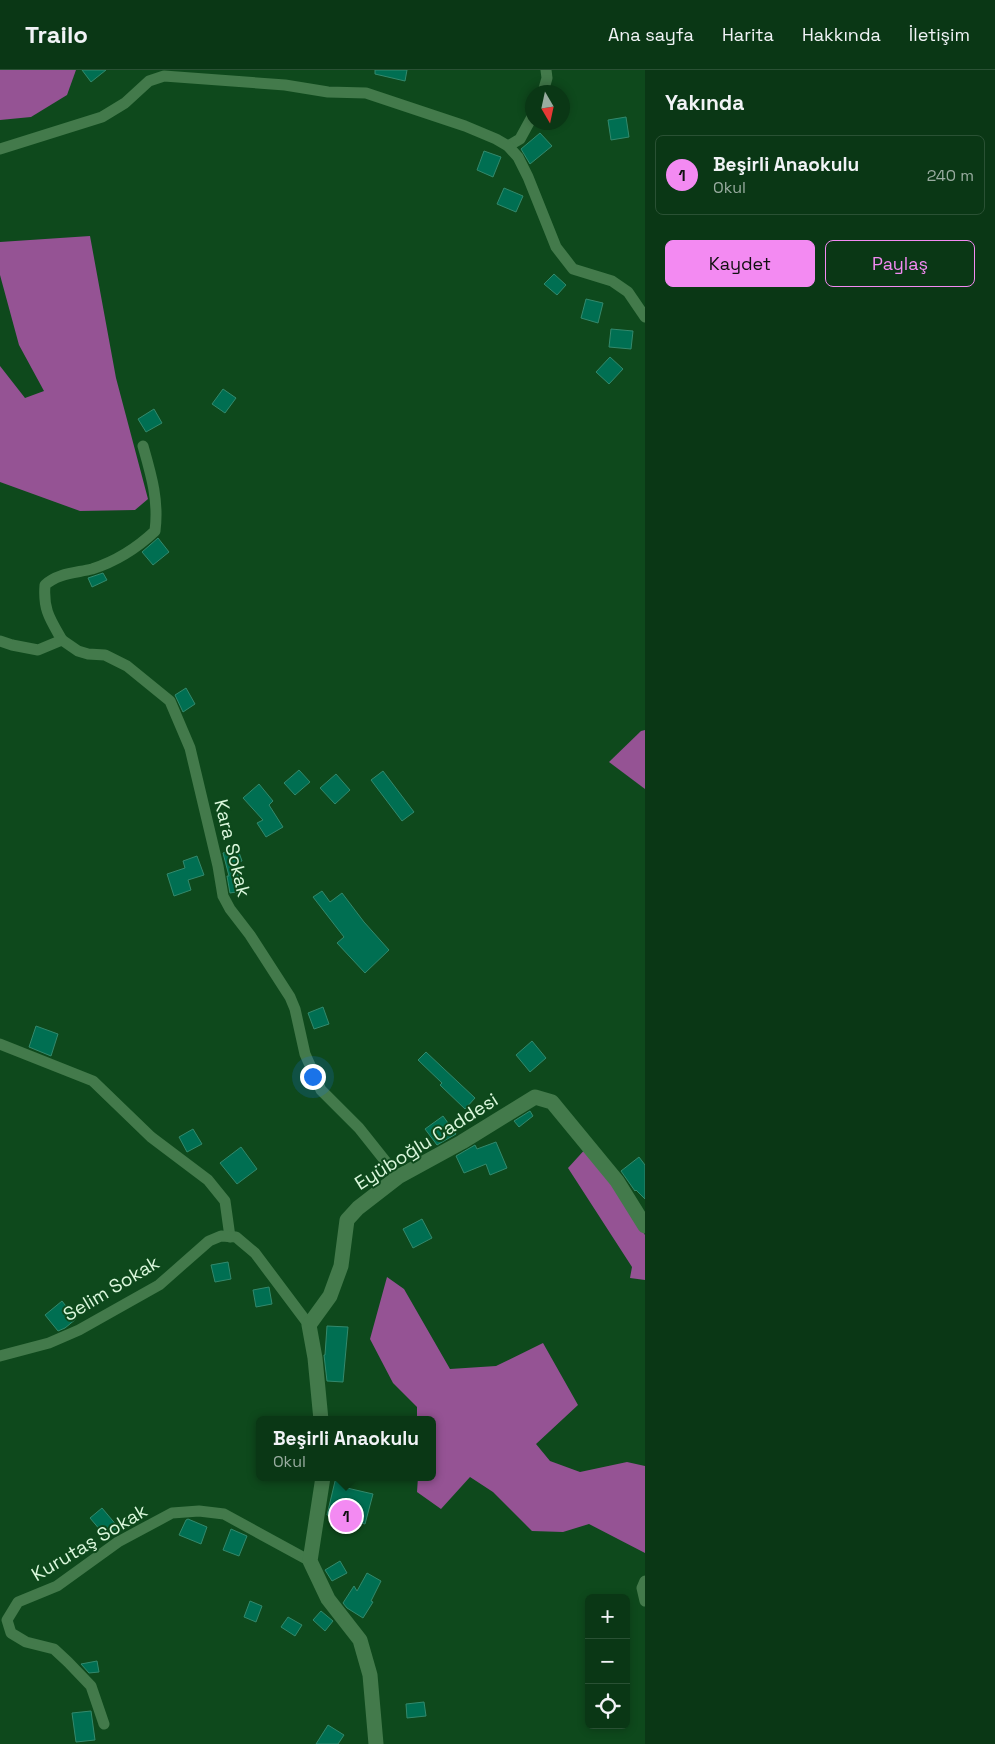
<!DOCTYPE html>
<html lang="tr">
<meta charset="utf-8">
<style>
:root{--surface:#0a3715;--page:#133f1e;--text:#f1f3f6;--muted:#99aca0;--line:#2a5134;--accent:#f38af2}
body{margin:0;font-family:"Space Grotesk",sans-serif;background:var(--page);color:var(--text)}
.controls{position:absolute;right:15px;bottom:15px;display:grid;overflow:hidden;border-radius:8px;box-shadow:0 2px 8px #0003}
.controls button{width:45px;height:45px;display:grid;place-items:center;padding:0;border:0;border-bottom:1px solid var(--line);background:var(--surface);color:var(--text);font:25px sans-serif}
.compass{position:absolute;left:525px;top:15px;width:45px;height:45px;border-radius:50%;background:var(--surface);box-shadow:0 2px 8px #0003;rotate:171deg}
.you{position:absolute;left:312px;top:1006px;width:18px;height:18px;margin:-12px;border:4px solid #fff;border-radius:50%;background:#1a73e8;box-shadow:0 0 0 8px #1a73e833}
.badge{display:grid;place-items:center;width:32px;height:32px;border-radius:50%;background:var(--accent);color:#111;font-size:16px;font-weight:700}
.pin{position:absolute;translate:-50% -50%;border:2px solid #fff;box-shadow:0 1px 5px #0006}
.popup{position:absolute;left:256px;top:1346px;width:180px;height:65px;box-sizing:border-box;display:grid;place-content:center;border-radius:8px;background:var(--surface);filter:drop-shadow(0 1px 4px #0005);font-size:16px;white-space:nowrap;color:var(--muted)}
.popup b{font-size:19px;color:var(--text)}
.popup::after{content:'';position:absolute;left:50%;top:100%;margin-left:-10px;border:10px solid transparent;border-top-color:var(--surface)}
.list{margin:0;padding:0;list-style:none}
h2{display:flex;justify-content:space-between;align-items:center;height:65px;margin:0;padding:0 20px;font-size:21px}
h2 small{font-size:16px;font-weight:400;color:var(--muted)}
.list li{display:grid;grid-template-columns:32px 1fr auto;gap:15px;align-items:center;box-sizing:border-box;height:80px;margin:0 10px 10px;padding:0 10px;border:1px solid var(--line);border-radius:8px}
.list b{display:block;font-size:19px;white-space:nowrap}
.list p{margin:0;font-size:16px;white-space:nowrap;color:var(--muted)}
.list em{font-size:16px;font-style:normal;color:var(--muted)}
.actions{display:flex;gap:10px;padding:15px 20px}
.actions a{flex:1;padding:11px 0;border:1px solid var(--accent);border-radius:8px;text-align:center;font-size:18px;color:var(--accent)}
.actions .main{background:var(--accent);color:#111}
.icon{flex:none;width:28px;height:28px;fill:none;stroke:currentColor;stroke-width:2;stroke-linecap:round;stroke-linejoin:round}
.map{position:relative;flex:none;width:645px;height:1674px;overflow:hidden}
header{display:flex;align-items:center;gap:30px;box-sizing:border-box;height:70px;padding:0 25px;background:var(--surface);border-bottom:1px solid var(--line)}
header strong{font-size:24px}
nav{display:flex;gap:28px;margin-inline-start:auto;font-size:18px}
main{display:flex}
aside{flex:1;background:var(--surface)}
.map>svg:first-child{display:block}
</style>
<header>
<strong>Trailo</strong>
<nav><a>Ana sayfa</a><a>Harita</a><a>Hakkında</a><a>İletişim</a></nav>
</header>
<main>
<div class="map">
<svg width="645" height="1674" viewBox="0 0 645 1674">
<rect width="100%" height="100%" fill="#0e491c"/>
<!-- forest -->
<g fill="#955394">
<path d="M 0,0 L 76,0 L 67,25 L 31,47 L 0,50 Z"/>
<path d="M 90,166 L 116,308 L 148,429 L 135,440 L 80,441 L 0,412 L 0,296 L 25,328 L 44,321 L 19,275 L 0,205 L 0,172 Z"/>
<path d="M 645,660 L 645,719 L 609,692 L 641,661 Z"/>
<path d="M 588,1076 L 615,1114 L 645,1165 L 645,1210 L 630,1208 L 632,1197 L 568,1098 Z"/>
<path d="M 387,1207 L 404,1219 L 450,1299 L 496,1296 L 543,1273 L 578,1335 L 536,1374 L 550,1391 L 580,1402 L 627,1392 L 645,1396 L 645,1483 L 589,1454 L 563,1462 L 532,1461 L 493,1422 L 470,1407 L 441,1439 L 417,1422 L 418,1407 L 432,1407 L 432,1350 L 417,1350 L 417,1337 L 393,1313 L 370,1269 Z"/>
</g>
<!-- building -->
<g fill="#006f52" stroke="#33896c">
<path d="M 82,0 L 106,0 L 91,12 Z"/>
<path d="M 375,0 L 407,0 L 405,11 L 375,4 Z"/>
<path d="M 626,47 L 629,67 L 611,70 L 608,50 Z"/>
<path d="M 540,63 L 552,76 L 530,94 L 521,79 Z"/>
<path d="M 484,81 L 501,87 L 493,107 L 477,100 Z"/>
<path d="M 504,118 L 523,126 L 516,142 L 497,134 Z"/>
<path d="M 554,204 L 566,215 L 557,225 L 544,214 Z"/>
<path d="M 586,229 L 603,233 L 598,253 L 581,248 Z"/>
<path d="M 611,259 L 633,261 L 631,279 L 609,277 Z"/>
<path d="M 610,287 L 623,299 L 609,314 L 596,302 Z"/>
<path d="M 223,319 L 236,328 L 225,343 L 212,334 Z"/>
<path d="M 154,339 L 162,353 L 146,362 L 138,349 Z"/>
<path d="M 158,468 L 169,482 L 153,495 L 142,482 Z"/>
<path d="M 103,503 L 107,510 L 92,517 L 88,508 Z"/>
<path d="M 186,618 L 195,634 L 183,642 L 175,625 Z"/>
<path d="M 299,700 L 310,712 L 295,725 L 284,713 Z"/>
<path d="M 383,701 L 414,742 L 402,751 L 371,710 Z"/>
<path d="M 336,704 L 350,720 L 335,734 L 320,718 Z"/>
<path d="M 259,714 L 273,731 L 269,735 L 283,757 L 266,767 L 257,753 L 263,750 L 243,728 Z"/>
<path d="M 237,777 L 242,791 L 236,793 L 241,824 L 238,825 L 236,822 L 230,823 L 227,806 L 229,806 L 223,783 Z"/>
<path d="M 197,786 L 204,805 L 188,810 L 191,820 L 174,826 L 167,804 L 185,798 L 183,791 Z"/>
<path d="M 322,821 L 330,832 L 342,823 L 364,852 L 389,880 L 365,903 L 337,873 L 344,867 L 313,827 Z"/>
<path d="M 323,937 L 329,954 L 314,959 L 308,943 Z"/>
<path d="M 36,956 L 58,964 L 51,986 L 29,977 Z"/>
<path d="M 532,971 L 546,988 L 530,1002 L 516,985 Z"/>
<path d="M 426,982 L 475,1028 L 465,1039 L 440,1015 L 442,1013 L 418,990 Z"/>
<path d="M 530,1041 L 533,1046 L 519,1057 L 514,1051 Z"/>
<path d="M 443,1046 L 456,1064 L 437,1075 L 425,1059 Z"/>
<path d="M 193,1059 L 202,1074 L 187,1082 L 179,1067 Z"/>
<path d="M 496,1072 L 507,1098 L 490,1105 L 486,1094 L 464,1103 L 456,1086 L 475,1075 L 477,1079 Z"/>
<path d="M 241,1077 L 257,1099 L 237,1114 L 220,1093 Z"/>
<path d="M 639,1087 L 645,1095 L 645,1129 L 636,1120 L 635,1121 L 621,1101 Z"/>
<path d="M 422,1149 L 432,1168 L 413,1178 L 403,1159 Z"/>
<path d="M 228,1192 L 231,1209 L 215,1212 L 211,1195 Z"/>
<path d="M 269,1217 L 272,1234 L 256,1237 L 253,1220 Z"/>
<path d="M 62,1231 L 76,1249 L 65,1258 L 58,1261 L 45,1245 Z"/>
<path d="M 327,1256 L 348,1257 L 343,1312 L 327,1311 L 324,1285 L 325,1285 Z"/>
<path d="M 336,1407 L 349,1407 L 347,1418 L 373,1424 L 365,1454 L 327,1445 Z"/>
<path d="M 102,1438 L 118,1457 L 106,1467 L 90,1448 Z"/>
<path d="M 188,1449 L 207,1457 L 201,1474 L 179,1465 L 186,1450 Z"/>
<path d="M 231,1459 L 247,1466 L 239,1486 L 223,1480 Z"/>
<path d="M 340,1491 L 347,1503 L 332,1511 L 325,1500 Z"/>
<path d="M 367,1503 L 381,1511 L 371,1531 L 373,1532 L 363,1548 L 347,1538 L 343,1533 L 354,1516 L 357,1521 Z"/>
<path d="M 250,1531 L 262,1536 L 256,1552 L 244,1547 Z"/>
<path d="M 321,1541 L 333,1551 L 325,1561 L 313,1550 Z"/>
<path d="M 288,1547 L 302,1555 L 295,1566 L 281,1557 Z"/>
<path d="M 97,1591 L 99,1602 L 89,1603 L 81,1594 Z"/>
<path d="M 424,1632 L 426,1646 L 407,1648 L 406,1634 Z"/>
<path d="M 91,1641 L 95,1670 L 76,1672 L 72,1643 Z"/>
<path d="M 328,1655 L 344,1665 L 338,1674 L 316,1674 Z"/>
</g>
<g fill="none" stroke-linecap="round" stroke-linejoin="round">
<!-- minor -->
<g stroke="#437a4b" stroke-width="11">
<path d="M 543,22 L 547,8 L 546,0"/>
<path d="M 508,76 L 520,69 L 532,47"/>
<path d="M 0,79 L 102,47 L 125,33 L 149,11 L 164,6 L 285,15 L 328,22 L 366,23 L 465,56 L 496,69 L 508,76 L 518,87 L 528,107 L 556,177 L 573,199 L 612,211 L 628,222 L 645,247"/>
<path d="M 62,570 C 50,549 43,540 45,515 C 58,503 76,503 92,499 C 117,491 137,478 155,461 C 159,430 151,404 143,376"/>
<path d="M 0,571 L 12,575 L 38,580 L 62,570 L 78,581 L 88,584 L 105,585 L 127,596 L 170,631 L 190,678 L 218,796 L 223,826 L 230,839 L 250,865 L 290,927 L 295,939 L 305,984 L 321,1020 L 359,1058 L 398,1107"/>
<path d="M 0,974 L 93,1011 L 151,1067 L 208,1110 L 225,1131 L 230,1167"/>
<path d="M 0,1286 L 49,1273 L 79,1260 L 159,1215 L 209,1171 L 221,1166 L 236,1167 L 255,1183 L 309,1255"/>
<path d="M 645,1511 L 642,1518 L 645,1531"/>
<path d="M 104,1654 L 91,1616 L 68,1592 L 54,1579 L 26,1572 L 11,1563 L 7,1550 L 18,1532 L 57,1516 L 118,1472 L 172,1443 L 199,1441 L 224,1444 L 310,1491"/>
</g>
<!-- tertiary -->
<g stroke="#437a4b" stroke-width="15">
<path d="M 321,1350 L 315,1288 L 309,1255 L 330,1226 L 341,1196 L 347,1150 L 358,1138 L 398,1107 L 462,1072 L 535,1027 L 552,1032 L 617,1111 L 645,1156"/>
<path d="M 323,1407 L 310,1491 L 328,1529 L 360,1570 L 370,1605 L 376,1674"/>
</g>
</g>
<g text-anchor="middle" stroke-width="4" stroke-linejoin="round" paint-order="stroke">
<!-- street labels -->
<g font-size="19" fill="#dbf8dd" stroke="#0e491c">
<text transform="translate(233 778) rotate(76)" y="7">Kara Sokak</text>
<text transform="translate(426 1071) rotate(-32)" y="7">Eyüboğlu Caddesi</text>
<text transform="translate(111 1218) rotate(-31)" y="7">Selim Sokak</text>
<text transform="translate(89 1472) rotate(-31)" y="7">Kurutaş Sokak</text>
</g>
</g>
</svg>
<div class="controls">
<button>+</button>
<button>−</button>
<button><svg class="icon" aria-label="locate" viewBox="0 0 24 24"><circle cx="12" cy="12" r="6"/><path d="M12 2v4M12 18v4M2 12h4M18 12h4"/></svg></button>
</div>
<svg class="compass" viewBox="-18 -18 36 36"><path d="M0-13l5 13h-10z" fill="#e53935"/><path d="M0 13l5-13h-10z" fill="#99aca0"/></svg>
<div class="you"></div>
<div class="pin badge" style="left:346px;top:1446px">1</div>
<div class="popup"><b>Beşirli Anaokulu</b>Okul</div>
</div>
<aside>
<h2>Yakında<small></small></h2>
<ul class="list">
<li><span class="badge">1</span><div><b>Beşirli Anaokulu</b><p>Okul</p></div><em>240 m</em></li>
</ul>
<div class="actions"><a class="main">Kaydet</a><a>Paylaş</a></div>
</aside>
</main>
